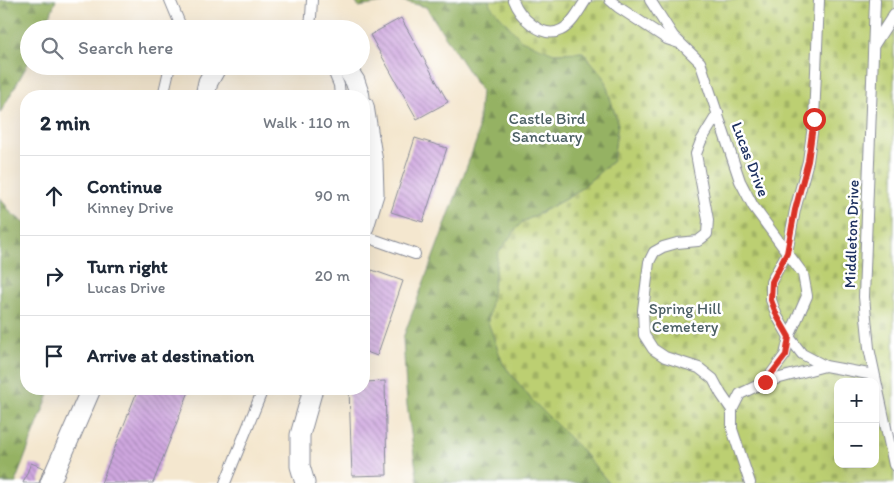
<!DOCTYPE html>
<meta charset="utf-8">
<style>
:root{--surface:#fff;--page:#f2f2f3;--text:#1f2937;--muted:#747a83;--line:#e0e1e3}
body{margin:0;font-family:Itim,sans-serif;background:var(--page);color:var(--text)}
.controls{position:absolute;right:15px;bottom:15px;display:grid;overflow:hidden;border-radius:10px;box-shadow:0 5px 20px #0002}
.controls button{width:45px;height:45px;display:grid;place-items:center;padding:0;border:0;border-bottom:1px solid var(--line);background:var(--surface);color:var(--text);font:25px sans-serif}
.stop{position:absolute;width:15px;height:15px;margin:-11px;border:4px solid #d93025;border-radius:50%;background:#fff}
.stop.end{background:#d93025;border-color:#fff;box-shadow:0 1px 5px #0008}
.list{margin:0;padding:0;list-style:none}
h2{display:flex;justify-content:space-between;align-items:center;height:65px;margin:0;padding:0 20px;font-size:21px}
h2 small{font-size:16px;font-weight:400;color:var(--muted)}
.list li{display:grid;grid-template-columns:32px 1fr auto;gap:15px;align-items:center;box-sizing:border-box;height:80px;padding:0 20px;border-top:1px solid var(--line)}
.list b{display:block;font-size:19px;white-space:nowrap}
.list p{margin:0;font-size:16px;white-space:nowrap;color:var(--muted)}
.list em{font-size:16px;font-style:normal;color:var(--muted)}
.icon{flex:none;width:28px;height:28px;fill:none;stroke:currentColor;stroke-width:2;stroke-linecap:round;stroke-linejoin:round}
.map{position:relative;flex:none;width:894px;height:483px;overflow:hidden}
.search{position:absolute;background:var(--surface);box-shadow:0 5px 20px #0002;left:20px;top:20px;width:350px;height:55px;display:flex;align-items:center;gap:12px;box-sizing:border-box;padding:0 18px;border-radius:28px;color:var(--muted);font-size:19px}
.panel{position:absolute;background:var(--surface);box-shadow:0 5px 20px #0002;left:20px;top:90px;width:350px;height:305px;border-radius:20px}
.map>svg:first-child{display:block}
</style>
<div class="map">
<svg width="894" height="483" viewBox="0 0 894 483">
<defs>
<pattern id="forest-firs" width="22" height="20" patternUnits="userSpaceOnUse" patternTransform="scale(1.25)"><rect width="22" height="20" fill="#95b264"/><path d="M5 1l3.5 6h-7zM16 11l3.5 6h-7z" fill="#799156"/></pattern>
<pattern id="cemetery-stones" width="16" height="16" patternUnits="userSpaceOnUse" patternTransform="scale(1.25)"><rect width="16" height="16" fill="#bccf72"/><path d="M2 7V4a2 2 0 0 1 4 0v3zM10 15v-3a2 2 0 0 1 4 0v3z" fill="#a1b265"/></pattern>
<pattern id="building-back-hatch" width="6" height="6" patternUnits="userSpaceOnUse" patternTransform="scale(1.25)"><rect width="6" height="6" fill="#cfa7df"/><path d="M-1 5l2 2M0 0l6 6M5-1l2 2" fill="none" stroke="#a788b8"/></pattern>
</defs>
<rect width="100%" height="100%" fill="#fff"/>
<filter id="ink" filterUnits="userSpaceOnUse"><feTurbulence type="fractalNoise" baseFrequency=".02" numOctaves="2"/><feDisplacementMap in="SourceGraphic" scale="10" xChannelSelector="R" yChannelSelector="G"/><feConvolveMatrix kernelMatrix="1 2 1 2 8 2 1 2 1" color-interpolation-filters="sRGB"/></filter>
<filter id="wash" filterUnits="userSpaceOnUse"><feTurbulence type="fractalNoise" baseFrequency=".0096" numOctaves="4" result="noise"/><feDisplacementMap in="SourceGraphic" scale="20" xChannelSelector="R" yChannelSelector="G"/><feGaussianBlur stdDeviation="1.12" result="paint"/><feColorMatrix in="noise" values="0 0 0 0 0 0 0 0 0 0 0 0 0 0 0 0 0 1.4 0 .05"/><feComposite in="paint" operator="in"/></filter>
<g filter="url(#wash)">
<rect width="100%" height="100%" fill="#f4e7cf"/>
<!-- forest -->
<g fill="url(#forest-firs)" stroke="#587061">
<path d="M 0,0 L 56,0 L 45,29 L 29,29 L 29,62 L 0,113 Z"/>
<path d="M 354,0 L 489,0 L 490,5 L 554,53 L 583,52 L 604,77 L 618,124 L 613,161 L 573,195 L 521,223 L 488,321 L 503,364 L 532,400 L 579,447 L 609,483 L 418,483 L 407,405 L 403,338 L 477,139 L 481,91 L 426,7 L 399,0 L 359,7 Z"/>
<path d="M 0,197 L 11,213 L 26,224 L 26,389 L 51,389 L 16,480 L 17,483 L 0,483 Z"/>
</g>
<!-- cemetery -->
<path fill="url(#cemetery-stones)" stroke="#6c7f68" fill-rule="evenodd" d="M 489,0 L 894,0 L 894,483 L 609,483 L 579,447 L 532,400 L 503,364 L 488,322 L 498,253 L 521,223 L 573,195 L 613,161 L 618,124 L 604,77 L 583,52 L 554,53 L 521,40 L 490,5 ZM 838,382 L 875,382 L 875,464 L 838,464 Z"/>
<g id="blocks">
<!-- building -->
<g fill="url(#building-back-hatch)">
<path d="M 401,18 L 448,102 L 417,119 L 370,35 Z"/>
<path d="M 415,138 L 447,148 L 423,222 L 391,212 Z"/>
<path d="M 372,270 L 403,281 L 377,356 L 364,351 L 364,293 Z"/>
<path d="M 385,381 L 387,475 L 352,476 L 349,389 L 364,389 L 364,382 Z"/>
<path d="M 138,389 L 190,389 L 153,483 L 101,483 Z"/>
<path d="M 31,463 L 44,468 L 39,483 L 23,483 Z"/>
</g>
</g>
</g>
<g filter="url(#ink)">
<use href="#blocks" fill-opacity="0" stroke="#888b96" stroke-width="1"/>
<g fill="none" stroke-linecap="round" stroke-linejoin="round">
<!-- lane casing -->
<g stroke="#888b96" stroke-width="12">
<g id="lane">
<path d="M 170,0 L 180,24 L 183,29"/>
<path d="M 513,0 C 519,16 542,40 561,30 C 572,25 579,10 586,0"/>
<path d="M 610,0 L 618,7 L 667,39 L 679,43"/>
<path d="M 650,0 L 673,36 L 700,62 L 740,181 L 753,206 L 803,274 L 807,296 L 789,337 L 785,355 L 765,382"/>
<path d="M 819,0 L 814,119 L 808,161 L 795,210 L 787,253 L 771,282 L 771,300 L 777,316 L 789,337 L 802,354 L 825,366 L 874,375"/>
<path d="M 875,0 L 864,297 L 869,348 L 894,465"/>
<path d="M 309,29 L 311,17 L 312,0"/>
<path d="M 874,45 L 894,14"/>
<path d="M 331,66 L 339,85 L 340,96"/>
<path d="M 163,96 L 170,66"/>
<path d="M 718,113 L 701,141 L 696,154 L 708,220 L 707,234 L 698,241 L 677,243 L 663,247 L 654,252 L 649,262 L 643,310 L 644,335 L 653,349 L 665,357 L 699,368 L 713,379 L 721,394 L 732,410"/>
<path d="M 364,236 L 415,254"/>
<path d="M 225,483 L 263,389"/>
<path d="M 750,483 L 732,429 L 732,410 L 740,394 L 765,382 L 825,366"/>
</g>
</g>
<!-- street casing -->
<g stroke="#888b96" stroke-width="21">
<g id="street">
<path d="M 345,66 L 355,81 L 360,96"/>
<path d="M 205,96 L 208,82 L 217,66"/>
<path d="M 364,106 L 373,162 L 374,194 L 364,227"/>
<path d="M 50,483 L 91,389"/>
<path d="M 305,483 L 300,466 L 300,435 L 313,389"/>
</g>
</g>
<!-- lane -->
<use href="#lane" stroke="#fff" stroke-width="10"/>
<!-- street -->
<use href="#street" stroke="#fff" stroke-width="19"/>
</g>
</g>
<g fill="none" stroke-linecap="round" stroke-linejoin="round" filter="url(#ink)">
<!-- route -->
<path stroke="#d93025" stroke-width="6" d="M 765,382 L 786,355 L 789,337 L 777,316 L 771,300 L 772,282 L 787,253 L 795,210 L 808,161 L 814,119"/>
</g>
<g text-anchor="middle" stroke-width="5" stroke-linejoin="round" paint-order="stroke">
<!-- park labels -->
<g font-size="16" fill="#4b5f64" stroke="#fff">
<text x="547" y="124">Castle Bird<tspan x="547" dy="18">Sanctuary</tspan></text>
<text x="685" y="314">Spring Hill<tspan x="685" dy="18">Cemetery</tspan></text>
</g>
<!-- street labels -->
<g font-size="16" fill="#1b2f5e" stroke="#fff">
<text transform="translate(751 159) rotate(69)" y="6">Lucas Drive</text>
<text transform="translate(851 234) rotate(-88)" y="6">Middleton Drive</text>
</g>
</g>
</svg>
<div class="controls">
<button>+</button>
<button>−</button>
</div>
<div class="stop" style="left:814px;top:119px"></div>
<div class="stop end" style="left:765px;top:382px"></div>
<div class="search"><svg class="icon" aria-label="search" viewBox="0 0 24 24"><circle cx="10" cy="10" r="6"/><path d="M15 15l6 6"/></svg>Search here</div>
<section class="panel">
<h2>2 min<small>Walk · 110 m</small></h2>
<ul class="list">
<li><svg class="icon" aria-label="ahead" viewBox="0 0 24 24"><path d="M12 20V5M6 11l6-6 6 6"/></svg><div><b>Continue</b><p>Kinney Drive</p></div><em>90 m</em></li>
<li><svg class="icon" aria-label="right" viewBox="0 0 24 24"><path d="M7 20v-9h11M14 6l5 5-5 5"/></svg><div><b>Turn right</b><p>Lucas Drive</p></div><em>20 m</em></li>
<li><svg class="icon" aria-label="arrive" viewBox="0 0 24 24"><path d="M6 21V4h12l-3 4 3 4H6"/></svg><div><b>Arrive at destination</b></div></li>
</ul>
</section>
</div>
